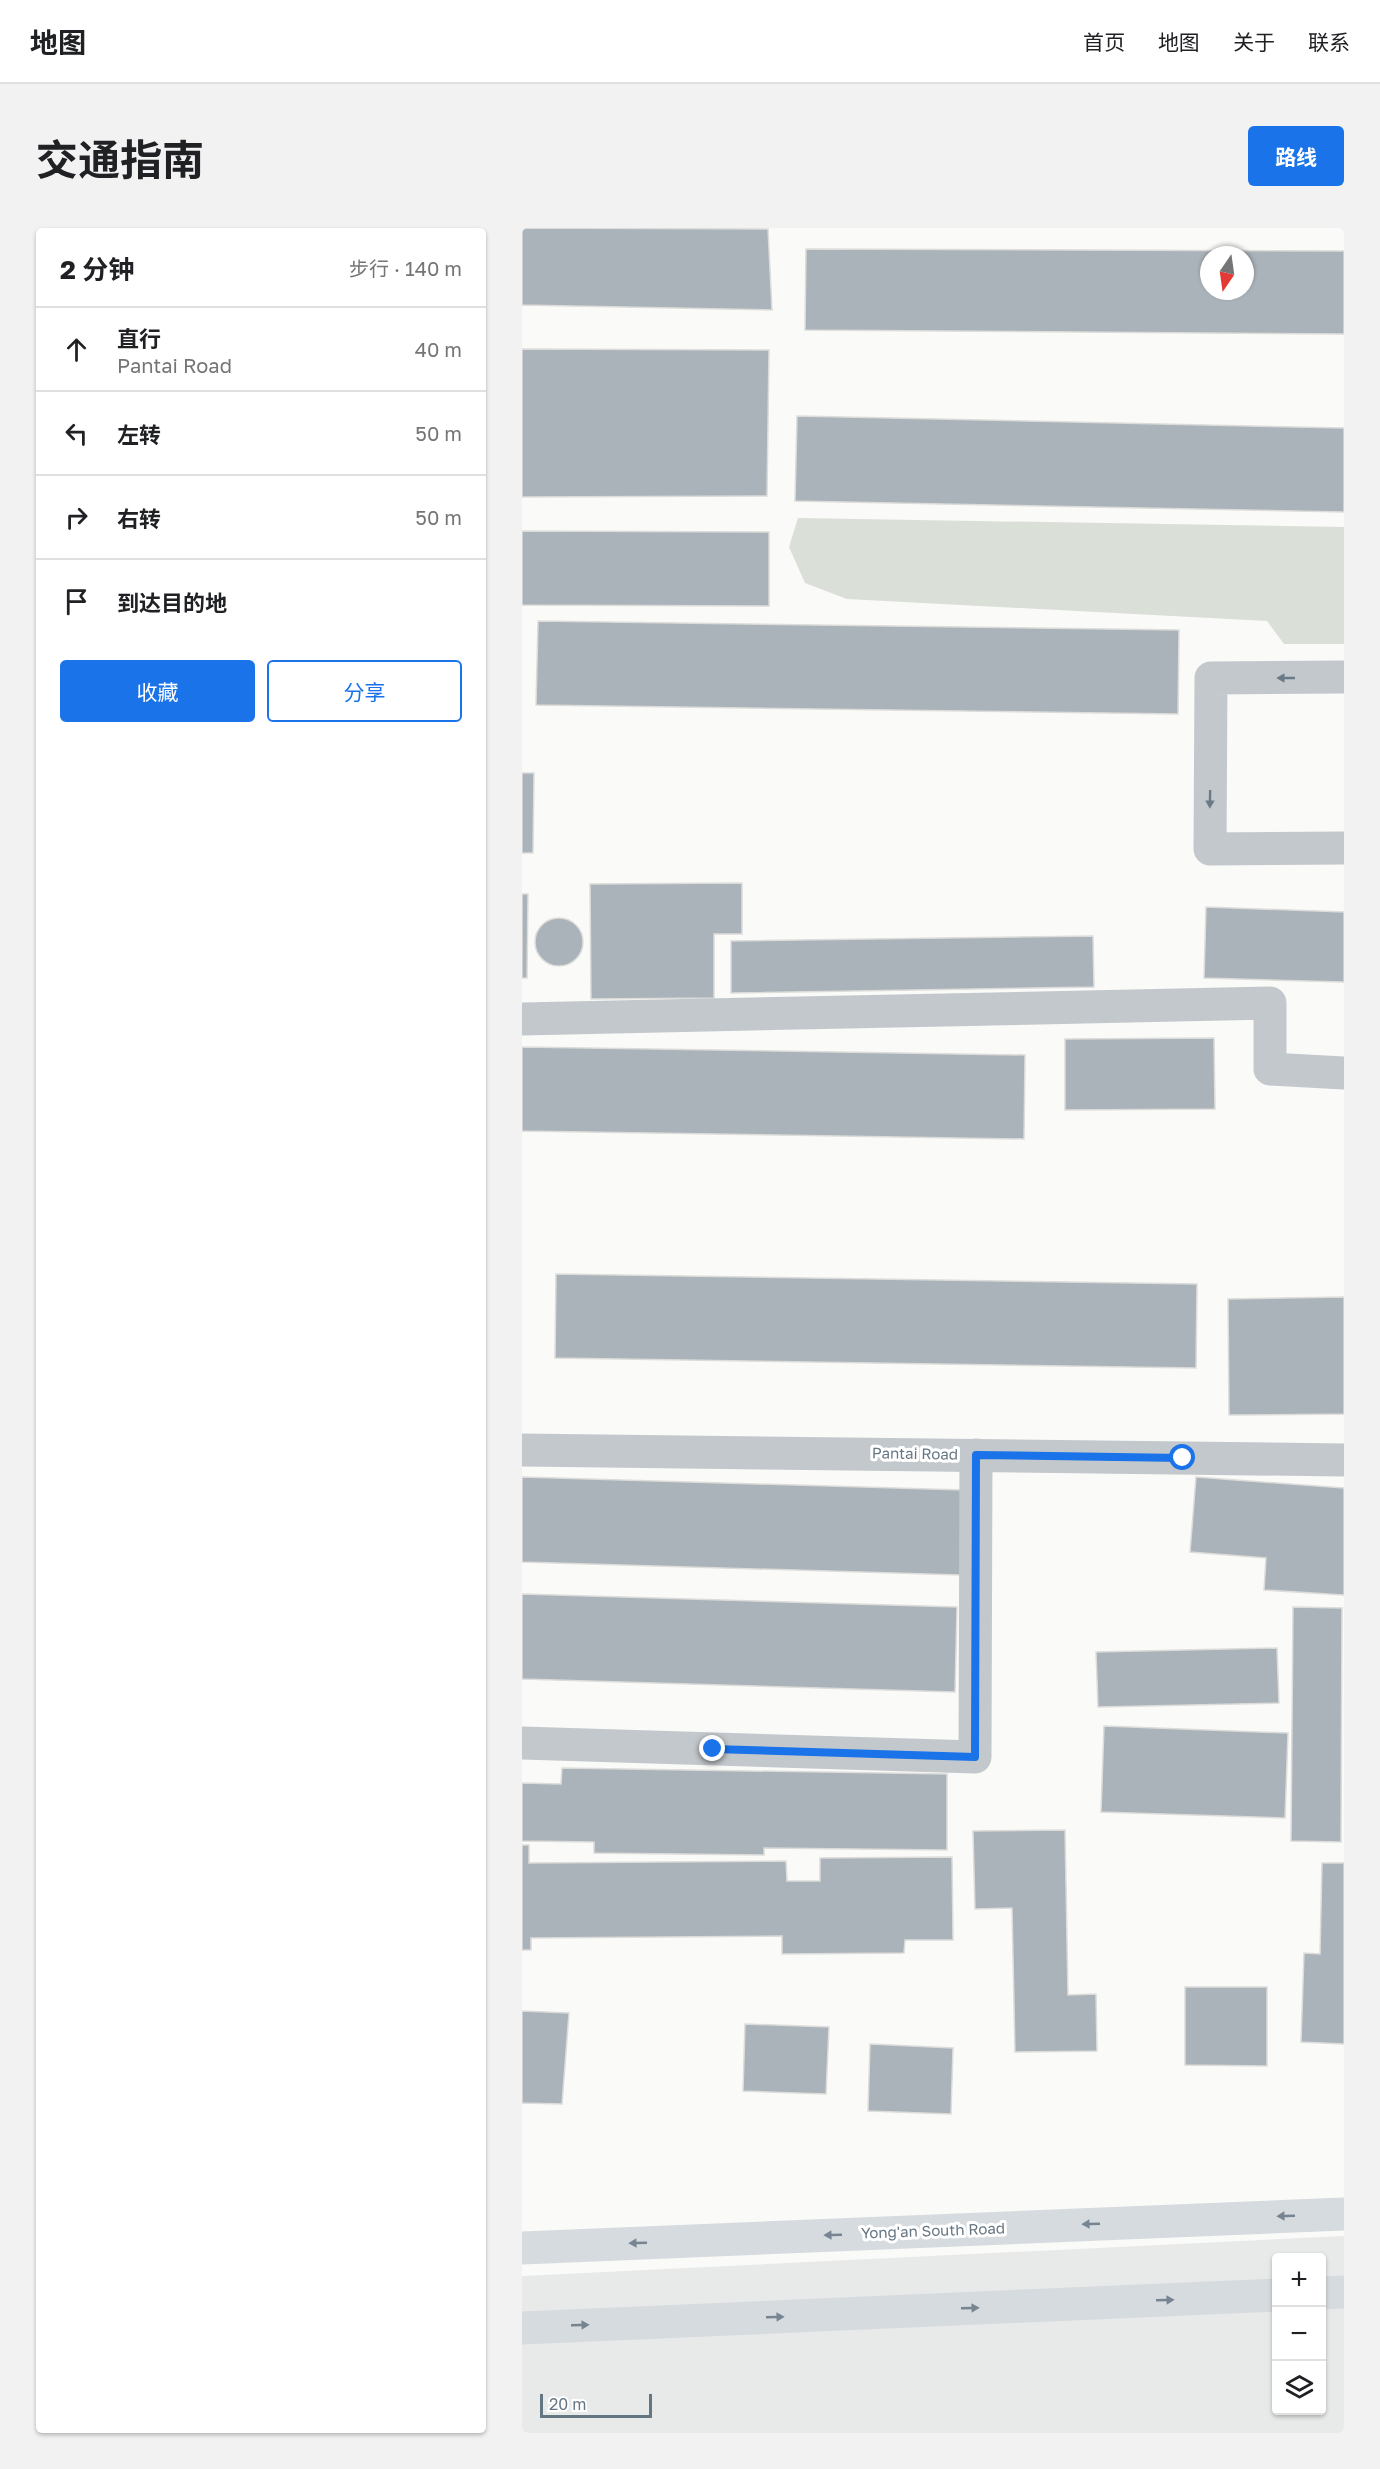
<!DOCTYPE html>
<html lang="zh">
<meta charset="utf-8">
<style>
:root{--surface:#fff;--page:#f2f2f2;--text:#202124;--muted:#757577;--line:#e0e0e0;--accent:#1a73e8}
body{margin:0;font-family:"Golos Text","Noto Sans SC",sans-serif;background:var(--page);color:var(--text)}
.controls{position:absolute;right:18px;bottom:18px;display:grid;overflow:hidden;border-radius:6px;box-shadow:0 2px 4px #0004}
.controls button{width:54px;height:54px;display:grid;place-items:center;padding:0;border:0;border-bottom:2px solid var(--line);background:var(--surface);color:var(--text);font:30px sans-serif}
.compass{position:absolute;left:678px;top:18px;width:54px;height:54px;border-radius:50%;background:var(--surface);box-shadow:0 2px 4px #0004;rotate:193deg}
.scale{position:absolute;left:18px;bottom:15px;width:112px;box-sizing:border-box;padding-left:6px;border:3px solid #657683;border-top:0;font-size:16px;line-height:21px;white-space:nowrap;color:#657683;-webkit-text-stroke:4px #fff;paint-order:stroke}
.stop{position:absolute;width:18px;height:18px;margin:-14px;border:4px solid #1a73e8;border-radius:50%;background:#fff}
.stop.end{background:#1a73e8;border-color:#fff;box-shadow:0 2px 6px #0008}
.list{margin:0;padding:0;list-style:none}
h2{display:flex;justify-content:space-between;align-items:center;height:78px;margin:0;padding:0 24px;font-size:26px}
h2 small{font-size:20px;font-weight:400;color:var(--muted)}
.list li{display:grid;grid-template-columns:39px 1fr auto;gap:18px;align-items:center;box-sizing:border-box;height:84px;padding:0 24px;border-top:2px solid var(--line)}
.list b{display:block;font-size:22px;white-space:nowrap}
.list p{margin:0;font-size:20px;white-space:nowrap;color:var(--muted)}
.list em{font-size:20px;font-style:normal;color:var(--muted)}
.actions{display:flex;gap:12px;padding:18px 24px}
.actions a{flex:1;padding:14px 0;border:2px solid var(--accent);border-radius:6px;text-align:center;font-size:21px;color:var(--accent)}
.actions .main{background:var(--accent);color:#fff}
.icon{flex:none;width:33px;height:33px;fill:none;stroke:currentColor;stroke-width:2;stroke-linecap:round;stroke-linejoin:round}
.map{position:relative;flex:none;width:822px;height:2205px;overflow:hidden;border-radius:6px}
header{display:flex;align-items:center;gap:36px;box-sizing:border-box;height:84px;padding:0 30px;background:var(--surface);border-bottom:2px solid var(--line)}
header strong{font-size:28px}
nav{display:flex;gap:33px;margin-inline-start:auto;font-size:21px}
.intro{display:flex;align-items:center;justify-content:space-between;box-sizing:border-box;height:144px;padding:0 36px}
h1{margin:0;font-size:42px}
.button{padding:15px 27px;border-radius:6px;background:var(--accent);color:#fff;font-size:21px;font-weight:700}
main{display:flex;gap:36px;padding:0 36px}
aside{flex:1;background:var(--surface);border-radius:6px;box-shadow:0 2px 4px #0004}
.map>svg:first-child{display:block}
</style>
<header>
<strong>地图</strong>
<nav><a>首页</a><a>地图</a><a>关于</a><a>联系</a></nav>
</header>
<div class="intro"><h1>交通指南</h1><a class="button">路线</a></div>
<main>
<aside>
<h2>2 分钟<small>步行 · 140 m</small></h2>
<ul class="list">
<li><svg class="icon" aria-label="ahead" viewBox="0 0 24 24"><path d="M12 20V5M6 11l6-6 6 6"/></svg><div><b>直行</b><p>Pantai Road</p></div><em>40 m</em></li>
<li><svg class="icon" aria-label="left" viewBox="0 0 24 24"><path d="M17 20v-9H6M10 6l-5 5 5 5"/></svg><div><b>左转</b></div><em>50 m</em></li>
<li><svg class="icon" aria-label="right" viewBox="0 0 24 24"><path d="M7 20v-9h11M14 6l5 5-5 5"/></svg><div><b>右转</b></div><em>50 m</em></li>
<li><svg class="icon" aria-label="arrive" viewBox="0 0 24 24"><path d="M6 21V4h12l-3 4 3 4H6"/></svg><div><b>到达目的地</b></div></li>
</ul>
<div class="actions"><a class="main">收藏</a><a>分享</a></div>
</aside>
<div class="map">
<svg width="822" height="2205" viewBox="0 0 822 2205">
<rect width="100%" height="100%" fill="#fafaf8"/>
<!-- built -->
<path fill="#e8e9e9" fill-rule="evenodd" d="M 822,2008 L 822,2205 L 0,2205 L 0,2048 ZM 754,2030 L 800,2030 L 800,2182 L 754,2182 Z"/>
<!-- green -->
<path fill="#dadfd7" d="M 276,290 L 822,299 L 822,416 L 762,416 L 745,393 L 325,371 L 283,355 L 267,319 Z"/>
<!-- building -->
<g fill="#aab3b9" stroke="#dcdcda" stroke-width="1.5" fill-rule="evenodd">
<path d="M 0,0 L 246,1 L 250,82 L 0,77 Z"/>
<path d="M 284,21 L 822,23 L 822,106 L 283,102 ZM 687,27 L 723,27 L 723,63 L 687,63 Z"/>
<path d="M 0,121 L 247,122 L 245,268 L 0,269 Z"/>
<path d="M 275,188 L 822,200 L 822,284 L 273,273 Z"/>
<path d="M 0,303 L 247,304 L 247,378 L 0,377 Z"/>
<path d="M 16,393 L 657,402 L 656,486 L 14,477 Z"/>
<path d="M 0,545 L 12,545 L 11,625 L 0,625 Z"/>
<path d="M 220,655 L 220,706 L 192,706 L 192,770 L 69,771 L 68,656 Z"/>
<path d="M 0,666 L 6,666 L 5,750 L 0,750 Z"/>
<path d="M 684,679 L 822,684 L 822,754 L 682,750 Z"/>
<circle cx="37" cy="714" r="24"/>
<path d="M 571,708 L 572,759 L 209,765 L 209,713 Z"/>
<path d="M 692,810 L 693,881 L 543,882 L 543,811 Z"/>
<path d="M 0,819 L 503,827 L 502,911 L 0,903 Z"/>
<path d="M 34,1046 L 675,1056 L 674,1140 L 33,1130 Z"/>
<path d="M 822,1069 L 822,1186 L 707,1187 L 706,1071 Z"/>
<path d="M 0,1249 L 441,1262 L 439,1347 L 0,1334 Z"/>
<path d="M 674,1249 L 822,1260 L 822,1367 L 742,1362 L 744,1330 L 668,1324 Z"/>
<path d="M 0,1366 L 435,1379 L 433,1464 L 0,1451 Z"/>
<path d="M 771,1379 L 820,1380 L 819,1614 L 769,1613 Z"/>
<path d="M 755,1420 L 757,1475 L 576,1479 L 574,1424 Z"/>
<path d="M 582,1498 L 766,1505 L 763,1590 L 579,1584 Z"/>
<path d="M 40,1540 L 425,1546 L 425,1622 L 242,1620 L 242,1627 L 72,1625 L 72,1614 L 0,1613 L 0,1555 L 39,1556 Z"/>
<path d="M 543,1602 L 546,1767 L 574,1766 L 575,1823 L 493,1824 L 490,1680 L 453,1681 L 451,1603 Z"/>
<path d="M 0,1617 L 7,1617 L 7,1635 L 264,1633 L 265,1653 L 298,1653 L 298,1630 L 430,1629 L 431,1712 L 383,1712 L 382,1725 L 260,1726 L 260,1708 L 9,1710 L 9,1722 L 0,1722 Z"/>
<path d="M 800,1635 L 822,1635 L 822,1816 L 779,1814 L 782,1725 L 798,1726 Z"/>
<path d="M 663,1759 L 745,1759 L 745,1838 L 663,1837 Z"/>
<path d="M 0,1783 L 47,1785 L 40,1876 L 0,1875 Z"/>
<path d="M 223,1796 L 307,1799 L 304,1866 L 221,1863 Z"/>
<path d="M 348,1816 L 431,1820 L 429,1886 L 346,1883 Z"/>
</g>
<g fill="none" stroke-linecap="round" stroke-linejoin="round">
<!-- minor -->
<g stroke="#c3c8cc" stroke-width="33">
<path d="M 822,449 L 689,450 L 688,621 L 822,620"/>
<path d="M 0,791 L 748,775 L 748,841 L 822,845"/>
<path d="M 0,1222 L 822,1232"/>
<path d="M 0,1515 L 453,1529 L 454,1227"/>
</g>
<!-- major -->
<g stroke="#d6dbdf" stroke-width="33">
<path d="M 0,2020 L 822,1986"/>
<path d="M 800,2065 L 822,2064"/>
<path d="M 0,2100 L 754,2067"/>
</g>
</g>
<!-- one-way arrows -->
<defs><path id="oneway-solid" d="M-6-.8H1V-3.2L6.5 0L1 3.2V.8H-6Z" transform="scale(1.5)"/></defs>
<g fill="#6a7a87">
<use href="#oneway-solid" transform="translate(764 450) rotate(180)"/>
<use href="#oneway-solid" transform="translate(688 571) rotate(91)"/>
</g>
<g fill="#768591">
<use href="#oneway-solid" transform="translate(764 1988) rotate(178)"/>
<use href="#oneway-solid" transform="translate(569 1996) rotate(178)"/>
<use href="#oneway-solid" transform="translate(311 2007) rotate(178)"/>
<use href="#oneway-solid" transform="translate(116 2015) rotate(178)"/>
<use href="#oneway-solid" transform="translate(643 2072) rotate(-2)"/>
<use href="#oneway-solid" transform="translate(448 2080) rotate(-2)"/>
<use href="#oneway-solid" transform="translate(253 2089) rotate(-2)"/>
<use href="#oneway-solid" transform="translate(58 2097) rotate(-2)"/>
</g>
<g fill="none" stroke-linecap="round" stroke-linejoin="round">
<!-- route -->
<path stroke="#1a73e8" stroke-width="8" d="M 191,1521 L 453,1529 L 454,1227 L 661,1230"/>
</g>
<g text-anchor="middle" stroke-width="6" stroke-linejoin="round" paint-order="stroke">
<!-- street labels -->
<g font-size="15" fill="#657683" stroke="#fff">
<text transform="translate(393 1226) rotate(1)" y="5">Pantai Road</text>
<text transform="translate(411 2003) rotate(-2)" y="5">Yong'an South Road</text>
</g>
</g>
</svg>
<div class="controls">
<button>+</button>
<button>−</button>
<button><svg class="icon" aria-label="layers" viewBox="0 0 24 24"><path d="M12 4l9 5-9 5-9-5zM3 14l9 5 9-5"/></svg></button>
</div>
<svg class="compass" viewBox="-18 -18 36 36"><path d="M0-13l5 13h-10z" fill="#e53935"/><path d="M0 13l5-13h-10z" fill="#757577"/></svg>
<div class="scale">20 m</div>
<div class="stop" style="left:661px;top:1230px"></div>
<div class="stop end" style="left:191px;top:1521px"></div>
</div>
</main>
